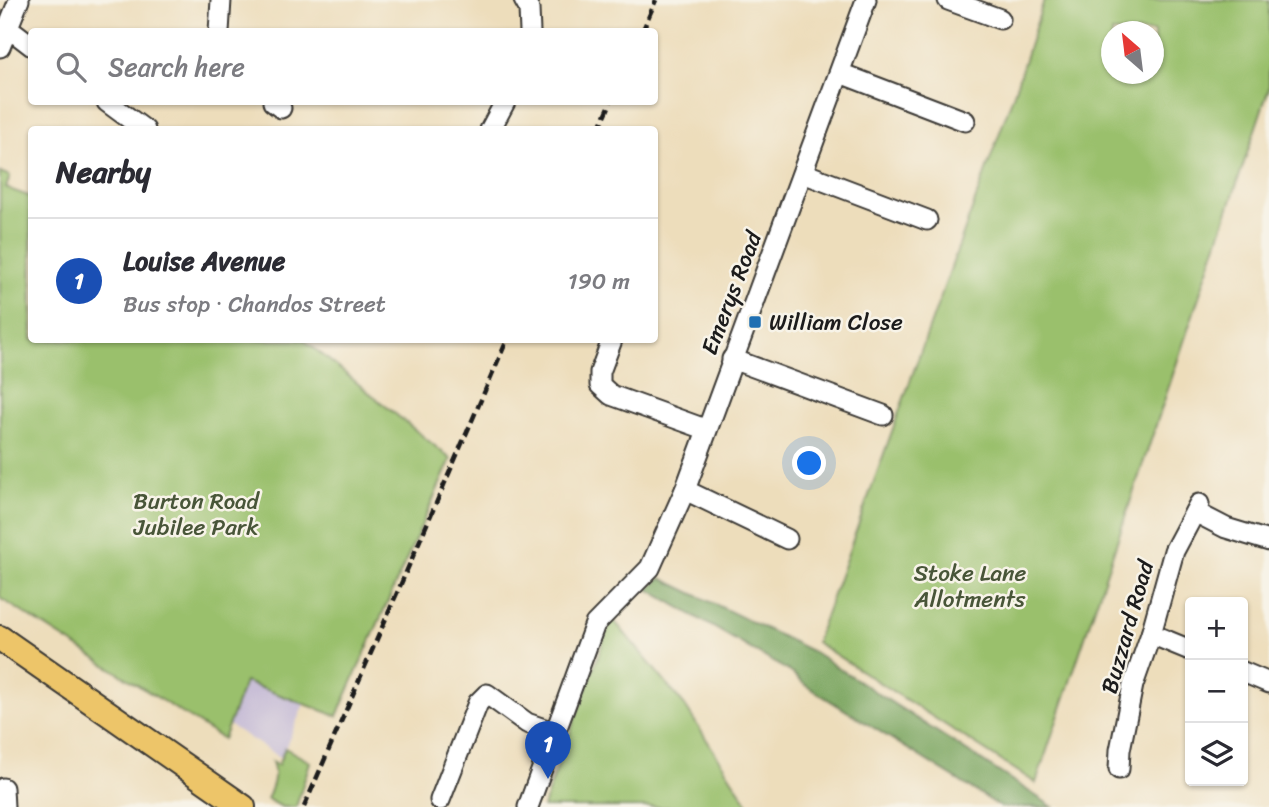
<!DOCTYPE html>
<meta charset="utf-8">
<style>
:root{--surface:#fff;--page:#f7f7f7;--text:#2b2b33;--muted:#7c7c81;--line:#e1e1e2;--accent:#0f766e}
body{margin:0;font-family:Sriracha,sans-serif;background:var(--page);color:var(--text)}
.controls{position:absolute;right:21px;bottom:21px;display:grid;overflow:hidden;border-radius:7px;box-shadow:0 2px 5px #0004}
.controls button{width:63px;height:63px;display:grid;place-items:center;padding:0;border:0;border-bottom:2px solid var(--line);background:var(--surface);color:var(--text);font:35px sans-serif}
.compass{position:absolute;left:1101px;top:21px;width:63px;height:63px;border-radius:50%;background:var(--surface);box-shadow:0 2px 5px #0004;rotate:332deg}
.you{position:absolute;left:810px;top:464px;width:24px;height:24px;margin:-18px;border:5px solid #fff;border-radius:50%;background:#1a73e8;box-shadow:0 0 0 10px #1a73e833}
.badge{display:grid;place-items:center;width:46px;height:46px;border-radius:50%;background:var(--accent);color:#fff;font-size:23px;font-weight:700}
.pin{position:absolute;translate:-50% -58px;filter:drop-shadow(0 2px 4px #0008)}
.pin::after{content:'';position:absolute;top:37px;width:24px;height:21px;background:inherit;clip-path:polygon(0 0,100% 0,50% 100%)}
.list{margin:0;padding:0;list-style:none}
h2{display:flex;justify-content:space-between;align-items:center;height:91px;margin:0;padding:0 28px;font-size:30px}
h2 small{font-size:23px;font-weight:400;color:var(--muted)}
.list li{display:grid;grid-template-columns:46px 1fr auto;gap:21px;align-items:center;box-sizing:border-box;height:126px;padding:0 28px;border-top:2px solid var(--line)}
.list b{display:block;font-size:26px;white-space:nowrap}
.list p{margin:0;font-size:23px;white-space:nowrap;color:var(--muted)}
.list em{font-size:23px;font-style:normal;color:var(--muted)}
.icon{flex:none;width:38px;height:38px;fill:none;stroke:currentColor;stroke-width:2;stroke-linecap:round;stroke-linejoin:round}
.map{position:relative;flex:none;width:1269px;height:807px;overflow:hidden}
.search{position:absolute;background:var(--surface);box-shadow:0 2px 5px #0004;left:28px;top:28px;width:630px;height:77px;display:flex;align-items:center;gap:18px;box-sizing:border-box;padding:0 24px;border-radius:7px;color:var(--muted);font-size:26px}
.panel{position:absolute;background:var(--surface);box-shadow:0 2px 5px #0004;left:28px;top:126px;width:630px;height:217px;border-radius:7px}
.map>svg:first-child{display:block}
</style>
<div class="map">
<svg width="1269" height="807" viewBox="0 0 1269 807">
<rect width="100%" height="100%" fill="#f7f3e8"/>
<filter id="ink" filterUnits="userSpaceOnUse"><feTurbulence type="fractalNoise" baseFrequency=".0143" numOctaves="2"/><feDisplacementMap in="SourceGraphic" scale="14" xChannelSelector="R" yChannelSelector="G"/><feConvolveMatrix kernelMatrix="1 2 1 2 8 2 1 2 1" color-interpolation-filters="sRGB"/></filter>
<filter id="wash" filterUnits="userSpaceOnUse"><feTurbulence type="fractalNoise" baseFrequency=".00686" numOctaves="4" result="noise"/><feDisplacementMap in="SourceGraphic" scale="28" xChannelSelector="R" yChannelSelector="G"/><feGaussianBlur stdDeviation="1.57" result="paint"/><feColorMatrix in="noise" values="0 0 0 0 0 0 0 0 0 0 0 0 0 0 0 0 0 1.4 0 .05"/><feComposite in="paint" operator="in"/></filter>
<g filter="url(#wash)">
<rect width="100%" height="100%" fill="#edddbb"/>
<!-- industrial -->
<path fill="#c9bfd7" d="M 245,682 L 304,704 L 281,758 L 229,725 Z"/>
<!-- green -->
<g fill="#9ac06c" stroke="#5b6e44" stroke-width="2" fill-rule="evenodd">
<path d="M 1044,0 L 1269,0 L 1269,88 L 1036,783 L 816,642 L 1014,93 ZM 1112,32 L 1154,32 L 1154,74 L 1112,74 Z"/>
<path d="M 0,172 L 10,176 L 6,188 L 31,197 L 32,340 L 304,340 L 451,459 L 337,716 L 245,682 L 223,739 L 0,598 Z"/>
<path d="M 612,618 L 685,706 L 750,807 L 543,807 Z"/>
<path d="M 285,748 L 310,762 L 296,807 L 282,807 L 267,799 C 273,786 277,776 272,762 L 278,765 Z"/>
</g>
<!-- forest -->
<path fill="#7ba660" stroke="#4c613e" stroke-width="2" d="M 661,578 L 814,652 L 1053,807 L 1001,807 L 805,685 L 792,673 L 648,589 Z"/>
</g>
<g filter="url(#ink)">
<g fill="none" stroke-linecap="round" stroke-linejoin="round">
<!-- minor casing -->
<g stroke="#3b3934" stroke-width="23">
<g id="minor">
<path d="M 524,0 L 529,9 L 530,32"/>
<path d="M 948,0 L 1000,19"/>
<path d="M 219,32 L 221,0"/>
<path d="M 5,35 L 15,33 L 32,46"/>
<path d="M 0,47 L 19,0"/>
<path d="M 840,73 L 965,121"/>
<path d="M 107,102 L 145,130"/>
<path d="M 273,102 L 281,108"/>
<path d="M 490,130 L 505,102"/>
<path d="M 803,173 L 927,220"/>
<path d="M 612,340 L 600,372 L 600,385 L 611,395 L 705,429"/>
<path d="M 732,359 L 883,415"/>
<path d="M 685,490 L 787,539"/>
<path d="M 1195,512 L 1226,528 L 1269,541"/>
<path d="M 1151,634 L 1190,650"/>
<path d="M 1243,672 L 1269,683"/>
<path d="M 1119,769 L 1120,750 L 1133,685 L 1151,634 L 1174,551 L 1199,504"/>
<path d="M 3,788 L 4,807"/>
<path d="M 440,800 L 478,703 L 487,694 L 527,723 L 553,732"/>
<path d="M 528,807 L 595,624 L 650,568 L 685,490 L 866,0"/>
</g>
</g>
<!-- major casing -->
<g stroke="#3b3934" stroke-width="28">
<path id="major" d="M 0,638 L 243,807"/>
</g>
<!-- minor -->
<use href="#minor" stroke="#fff" stroke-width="19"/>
<!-- major -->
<use href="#major" stroke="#edc569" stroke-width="24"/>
<!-- rail -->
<g stroke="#1c1c1c" stroke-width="4.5" stroke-dasharray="10 5" stroke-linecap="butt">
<path d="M 642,32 L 656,0"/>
<path d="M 599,130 L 611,102"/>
<path d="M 304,807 L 507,340"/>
</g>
</g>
</g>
<!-- markers -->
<rect fill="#1f6fb2" stroke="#f7f3e8" stroke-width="2.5" x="748" y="315" width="14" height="14" rx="3.5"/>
<g text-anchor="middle" stroke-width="5" stroke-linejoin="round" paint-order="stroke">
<!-- street labels -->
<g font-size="23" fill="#1c1c1c" stroke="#f7f3e8">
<text transform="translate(731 293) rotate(-69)" y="8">Emerys Road</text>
<text transform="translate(1127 627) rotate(-74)" y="8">Buzzard Road</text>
</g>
<!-- poi labels -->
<g font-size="23" fill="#1c1c1c" stroke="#f7f3e8" text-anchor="start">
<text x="769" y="330">William Close</text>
</g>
<!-- park labels -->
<g font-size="23" fill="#485538" stroke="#f7f3e8">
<text x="196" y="509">Burton Road<tspan x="196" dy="26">Jubilee Park</tspan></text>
<text x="970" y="581">Stoke Lane<tspan x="970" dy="26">Allotments</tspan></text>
</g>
</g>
</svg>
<div class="controls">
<button>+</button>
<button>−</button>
<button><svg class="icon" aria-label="layers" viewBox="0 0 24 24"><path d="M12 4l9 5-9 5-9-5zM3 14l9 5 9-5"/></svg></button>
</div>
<svg class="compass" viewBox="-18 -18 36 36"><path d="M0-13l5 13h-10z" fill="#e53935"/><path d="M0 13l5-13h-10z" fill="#7c7c81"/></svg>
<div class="you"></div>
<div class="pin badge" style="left:548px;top:779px;background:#1a4fb4">1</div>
<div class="search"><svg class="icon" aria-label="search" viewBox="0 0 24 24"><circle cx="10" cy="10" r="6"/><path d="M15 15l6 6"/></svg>Search here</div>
<section class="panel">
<h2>Nearby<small></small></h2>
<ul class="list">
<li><span class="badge" style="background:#1a4fb4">1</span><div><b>Louise Avenue</b><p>Bus stop · Chandos Street</p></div><em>190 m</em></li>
</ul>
</section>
</div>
